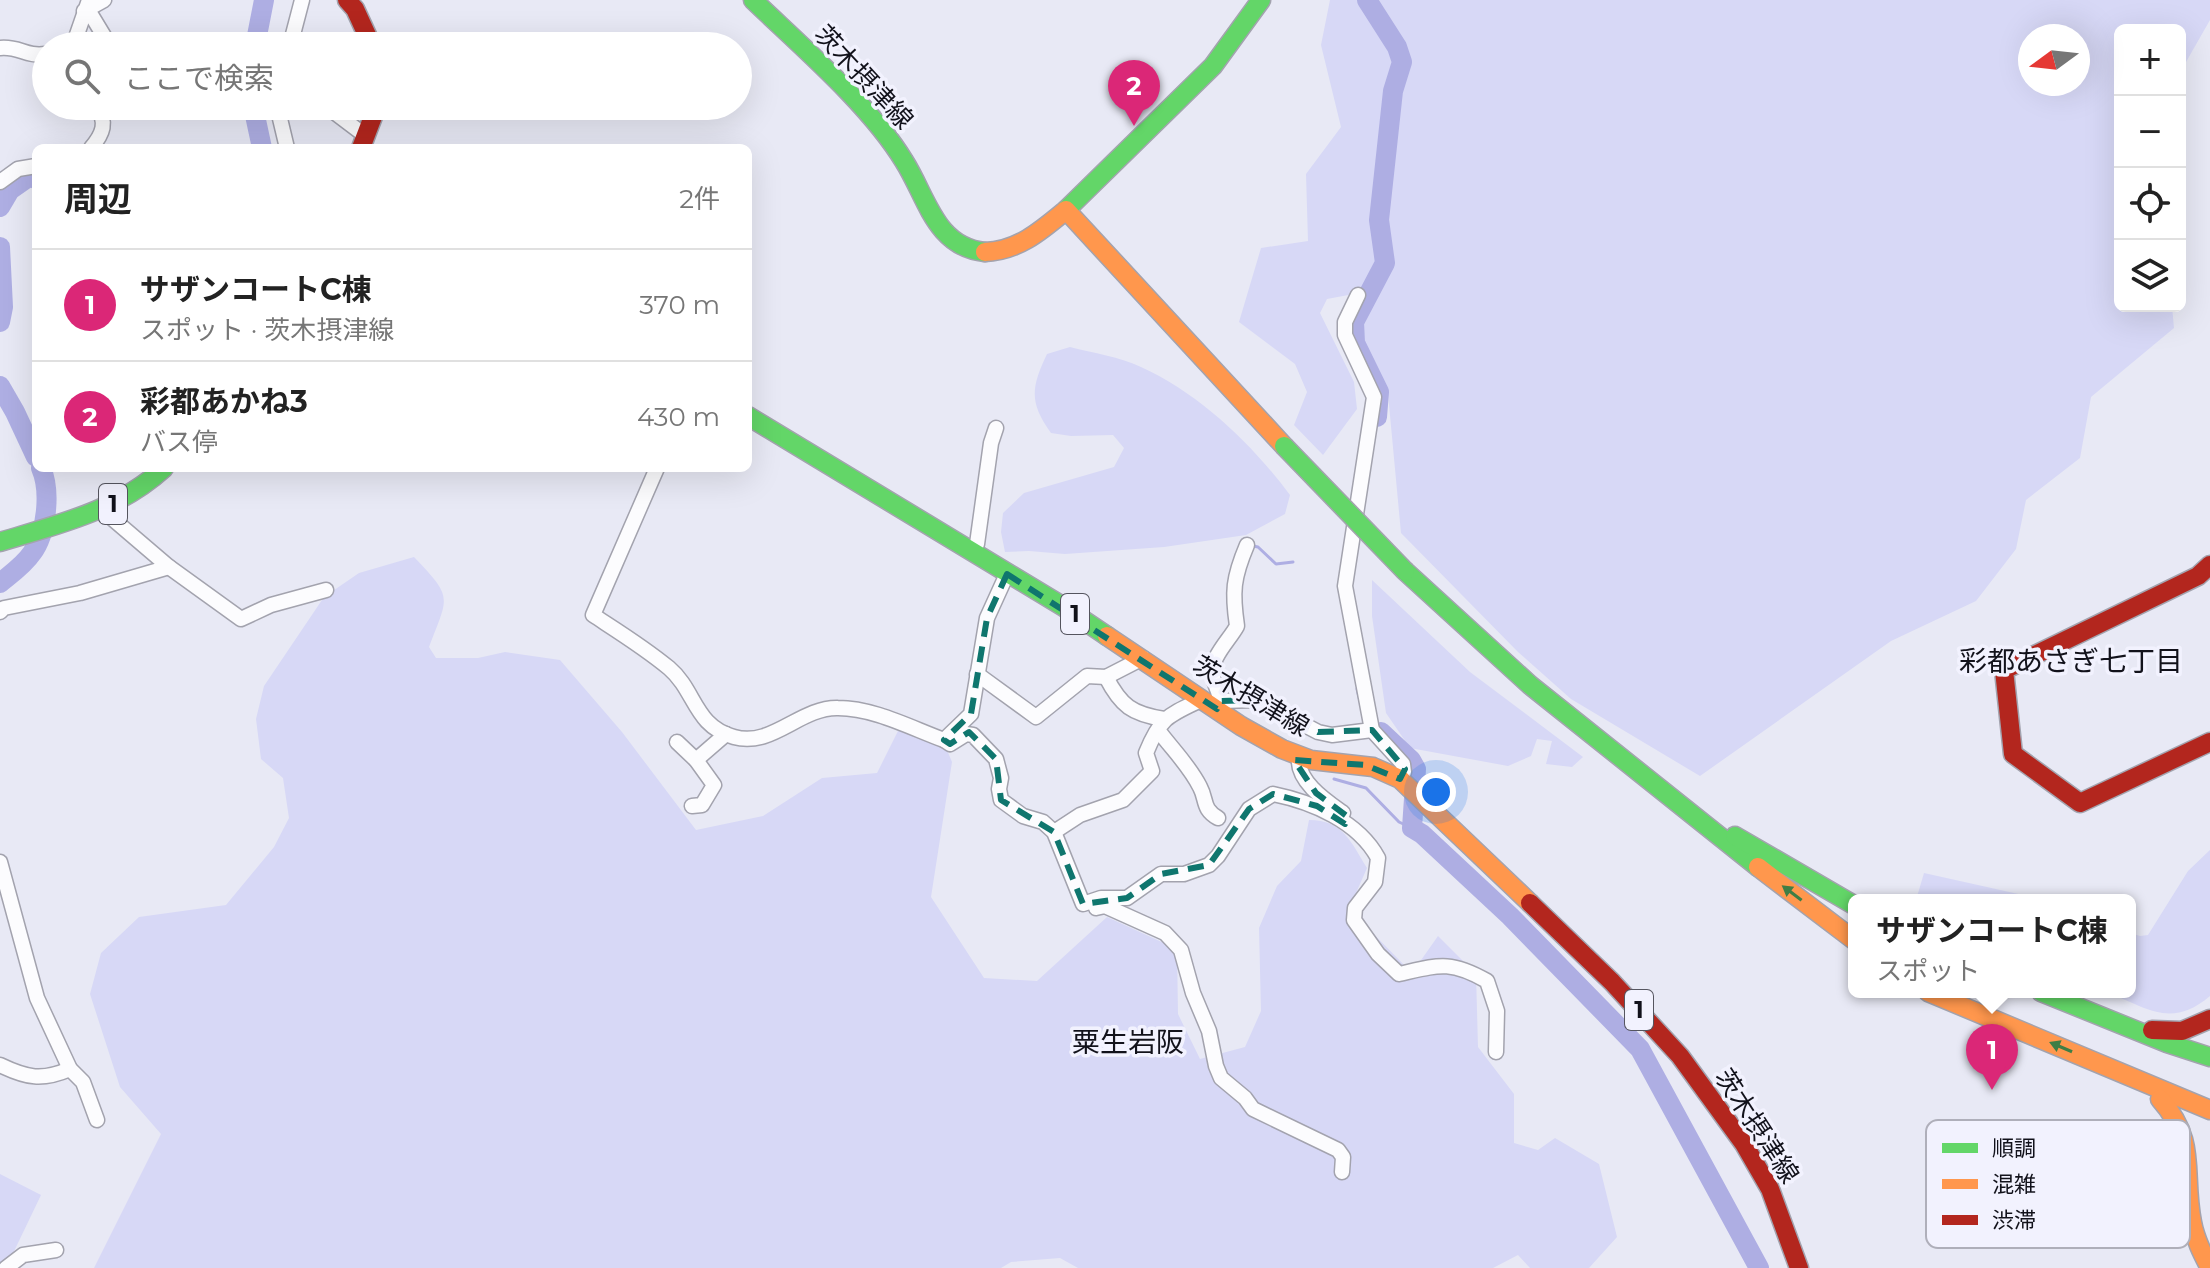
<!DOCTYPE html>
<html lang="ja">
<meta charset="utf-8">
<style>
:root{--surface:#fff;--page:#f6f6f6;--text:#222;--muted:#767676;--line:#e0e0e0;--accent:#db2777}
body{margin:0;font-family:Montserrat,"Noto Sans JP",sans-serif;background:var(--page);color:var(--text)}
.controls{position:absolute;right:24px;top:24px;display:grid;overflow:hidden;border-radius:12px;box-shadow:0 8px 32px #0002}
.controls button{width:72px;height:72px;display:grid;place-items:center;padding:0;border:0;border-bottom:2px solid var(--line);background:var(--surface);color:var(--text);font:40px sans-serif}
.compass{position:absolute;left:2018px;top:24px;width:72px;height:72px;border-radius:50%;background:var(--surface);box-shadow:0 8px 32px #0002;rotate:255deg}
.you{position:absolute;left:1436px;top:792px;width:28px;height:28px;margin:-20px;border:6px solid #fff;border-radius:50%;background:#1a73e8;box-shadow:0 0 0 12px #1a73e833}
.badge{display:grid;place-items:center;width:52px;height:52px;border-radius:50%;background:var(--accent);color:#fff;font-size:26px;font-weight:700}
.pin{position:absolute;translate:-50% -66px;filter:drop-shadow(0 2px 4px #0008)}
.pin::after{content:'';position:absolute;top:42px;width:28px;height:24px;background:inherit;clip-path:polygon(0 0,100% 0,50% 100%)}
.popup{position:absolute;left:1848px;top:894px;width:288px;height:104px;box-sizing:border-box;display:grid;place-content:center;border-radius:12px;background:var(--surface);filter:drop-shadow(0 2px 6px #0005);font-size:26px;white-space:nowrap;color:var(--muted)}
.popup b{font-size:30px;color:var(--text)}
.popup::after{content:'';position:absolute;left:50%;top:100%;margin-left:-16px;border:16px solid transparent;border-top-color:var(--surface)}
.list{margin:0;padding:0;list-style:none}
h2{display:flex;justify-content:space-between;align-items:center;height:104px;margin:0;padding:0 32px;font-size:34px}
h2 small{font-size:26px;font-weight:400;color:var(--muted)}
.list li{display:grid;grid-template-columns:52px 1fr auto;gap:24px;align-items:center;box-sizing:border-box;height:112px;padding:0 32px;border-top:2px solid var(--line)}
.list b{display:block;font-size:30px;white-space:nowrap}
.list p{margin:0;font-size:26px;white-space:nowrap;color:var(--muted)}
.list em{font-size:26px;font-style:normal;color:var(--muted)}
.icon{flex:none;width:44px;height:44px;fill:none;stroke:currentColor;stroke-width:2;stroke-linecap:round;stroke-linejoin:round}
.map{position:relative;flex:none;width:2210px;height:1268px;overflow:hidden}
.search{position:absolute;background:var(--surface);box-shadow:0 8px 32px #0002;left:32px;top:32px;width:720px;height:88px;display:flex;align-items:center;gap:20px;box-sizing:border-box;padding:0 28px;border-radius:44px;color:var(--muted);font-size:30px}
.panel{position:absolute;background:var(--surface);box-shadow:0 8px 32px #0002;left:32px;top:144px;width:720px;height:328px;border-radius:12px}
.map>svg:first-child{display:block}
</style>
<div class="map">
<svg width="2210" height="1268" viewBox="0 0 2210 1268">
<rect width="100%" height="100%" fill="#e8e9f5"/>
<!-- green -->
<g fill="#d7d8f6" fill-rule="evenodd">
<path d="M 1330,0 L 2210,0 L 2210,20 L 2186,62 L 2180,99 L 2180,30 L 2120,30 L 2120,306 L 2172,306 L 2174,328 L 2091,397 L 2080,458 L 2026,500 L 2016,549 L 1976,601 L 1891,641 L 1700,776 L 1571,699 L 1518,652 L 1401,533 L 1388,394 L 1360,344 L 1359,293 L 1327,299 L 1320,313 L 1354,382 L 1357,409 L 1323,455 L 1294,425 L 1307,392 L 1295,364 L 1239,322 L 1261,248 L 1308,241 L 1306,174 L 1341,127 L 1321,45 ZM 2030,36 L 2078,36 L 2078,84 L 2030,84 Z"/>
<path d="M 1070,347 C 1093,353 1120,357 1141,367 C 1200,394 1252,444 1290,495 L 1285,514 L 1246,535 L 1164,547 L 1065,554 L 1029,551 L 1005,552 L 1001,532 L 1003,513 L 1024,493 L 1114,467 L 1124,448 L 1113,435 L 1071,436 L 1051,433 C 1029,402 1031,388 1047,354 Z"/>
<path d="M 414,557 C 453,598 449,595 429,647 L 436,658 L 478,658 L 505,652 L 560,660 L 622,732 L 696,830 L 763,816 L 822,778 L 877,773 L 900,727 L 944,743 L 952,762 L 931,897 L 984,978 L 1037,981 L 1107,917 L 1177,949 L 1178,1014 L 1200,1059 L 1245,1047 L 1261,1011 L 1259,928 L 1277,886 L 1301,861 L 1309,820 C 1343,820 1351,842 1367,868 L 1349,909 L 1412,973 L 1438,936 L 1476,974 L 1478,1047 L 1514,1094 L 1514,1143 L 1538,1150 L 1555,1138 L 1599,1164 L 1617,1237 L 1589,1268 L 1530,1268 L 1518,1255 L 1493,1268 L 1078,1268 L 1060,1258 L 1011,1262 L 1001,1268 L 94,1268 L 161,1134 L 120,1087 L 90,994 L 101,953 L 139,917 L 226,905 L 274,847 L 289,818 L 283,778 L 261,759 L 256,719 L 264,686 L 324,597 L 359,573 Z"/>
<path d="M 1372,580 L 1470,672 L 1583,757 L 1572,767 L 1546,764 L 1552,741 L 1537,739 L 1531,756 L 1508,766 L 1410,748 L 1386,713 L 1372,616 Z"/>
<path d="M 2210,850 L 2210,996 C 2171,1029 2148,1008 2106,992 L 2130,992 L 2130,933 L 2140,936 L 2148,935 L 2188,871 Z"/>
<path d="M 1924,873 L 2045,900 L 1916,900 Z"/>
<path d="M 0,1174 L 41,1195 L 6,1268 L 0,1268 Z"/>
</g>
<g fill="none" stroke-linecap="round" stroke-linejoin="round">
<!-- stream -->
<g stroke="#aeaee3" stroke-width="3">
<path d="M 1253,546 L 1258,547 L 1276,564 L 1293,562"/>
<path d="M 1357,689 L 1361,705"/>
<path d="M 1334,779 L 1366,788 L 1399,822 L 1412,828"/>
</g>
<!-- river -->
<g stroke="#aeaee3" stroke-width="20">
<path d="M 1367,0 L 1397,47 L 1402,62 L 1393,91 L 1379,220 L 1385,263 L 1354,322 L 1355,343 L 1379,392 L 1377,417"/>
<path d="M 255,46 L 264,0"/>
<path d="M 253,106 L 262,148"/>
<path d="M 0,207 L 10,190 L 30,176 L 36,179"/>
<path d="M 0,247 L 3,307 L 0,322"/>
<path d="M 0,386 L 15,412 L 36,457"/>
<path d="M 0,583 C 11,574 24,565 32,553 C 47,533 51,491 41,468"/>
<path d="M 1381,732 L 1411,760 L 1416,769 L 1412,828 L 1422,834 L 1510,916 L 1640,1049 L 1759,1268"/>
</g>
<!-- street casing -->
<g stroke="#a3a3ae" stroke-width="17">
<g id="street">
<path d="M 87,8 L 110,46"/>
<path d="M 84,11 L 104,0"/>
<path d="M 73,46 L 89,0"/>
<path d="M 290,46 L 302,0"/>
<path d="M 0,48 C 20,46 25,57 46,54"/>
<path d="M 277,106 L 287,148"/>
<path d="M 326,106 L 367,137"/>
<path d="M 91,148 C 103,134 108,122 96,106"/>
<path d="M 0,182 L 18,169 L 36,166"/>
<path d="M 1358,295 L 1345,322 L 1345,335 L 1374,397 L 1345,586 L 1372,730 L 1403,764 L 1404,772 L 1400,779"/>
<path d="M 657,468 L 593,615 C 619,632 645,648 669,668 C 696,691 694,726 734,737 C 772,748 800,707 838,708 C 874,708 911,728 944,740 L 971,714 L 987,618 L 1007,574"/>
<path d="M 104,508 L 107,514 L 169,567 L 241,619 L 271,605 L 326,590"/>
<path d="M 972,550 L 977,544 L 991,443 L 996,428"/>
<path d="M 0,612 L 4,608 L 80,593 L 169,567"/>
<path d="M 977,674 L 1036,717 L 1087,676 L 1106,677 L 1143,658"/>
<path d="M 1106,677 C 1121,706 1132,714 1164,719"/>
<path d="M 1220,701 C 1220,693 1215,686 1213,677 C 1209,658 1229,641 1237,626 C 1232,592 1233,578 1247,545"/>
<path d="M 1216,708 L 1220,701 L 1257,700 L 1318,732 L 1332,735 L 1372,730"/>
<path d="M 1158,730 C 1172,749 1189,765 1200,787 C 1207,800 1202,809 1218,818"/>
<path d="M 944,740 L 950,744 L 966,734 L 973,735 L 996,759 L 1001,778 L 999,789 L 1001,800 L 1023,816 L 1043,822 L 1054,832 L 1083,904 L 1101,898 L 1127,898 L 1161,874 L 1184,874 L 1209,865 L 1218,856 L 1249,809 L 1273,794 C 1312,802 1358,821 1378,858 L 1375,882 L 1355,908 L 1354,920 L 1378,954 L 1399,974 C 1439,965 1450,960 1487,981 L 1497,1011 L 1496,1052"/>
<path d="M 677,742 L 696,760 L 714,785 L 702,805 L 692,806"/>
<path d="M 1299,757 C 1296,781 1326,801 1343,813"/>
<path d="M 696,760 L 726,734"/>
<path d="M 1054,832 L 1080,815 L 1123,800 L 1152,771 L 1146,753 C 1161,716 1169,715 1203,699"/>
<path d="M 0,862 L 37,998 L 70,1069 L 83,1082 L 97,1120"/>
<path d="M 1096,908 L 1105,906 L 1165,933 L 1181,950 L 1193,993 L 1209,1031 L 1216,1066 L 1221,1078 L 1245,1098 L 1253,1109 L 1338,1150 L 1343,1157 L 1342,1172"/>
<path d="M 0,1065 C 27,1078 42,1081 70,1069"/>
<path d="M 6,1268 L 23,1255 L 56,1250"/>
</g>
</g>
<!-- fast casing -->
<g stroke="#a3a3ae" stroke-width="21">
<g id="fast">
<path d="M 753,0 C 801,46 870,105 904,161 C 927,197 935,247 985,252"/>
<path d="M 1066,210 L 1213,66 L 1261,0"/>
<path d="M 748,416 L 1064,607 L 1107,636"/>
<path d="M 0,542 C 59,524 117,511 164,468"/>
<path d="M 1405,571 L 1530,685 L 1758,867"/>
<path d="M 1735,836 L 1854,905"/>
<path d="M 2041,992 L 2167,1043 L 2210,1057"/>
</g>
</g>
<!-- slow casing -->
<g stroke="#a3a3ae" stroke-width="21">
<g id="slow">
<path d="M 985,252 C 1018,251 1042,230 1066,210 L 1284,446"/>
<path d="M 1107,636 L 1241,726 L 1282,749 L 1311,760 L 1373,767 L 1400,779 L 1530,903"/>
<path d="M 1758,867 L 1854,940"/>
<path d="M 1928,992 L 2210,1110"/>
<path d="M 2160,1099 C 2198,1142 2182,1172 2192,1222 C 2195,1239 2202,1253 2210,1268"/>
</g>
</g>
<!-- jam casing -->
<g stroke="#a3a3ae" stroke-width="21">
<g id="jam">
<path d="M 347,0 L 355,9 L 372,46"/>
<path d="M 361,148 L 377,106"/>
<path d="M 2210,565 L 2198,576 L 2004,670 L 2013,754 L 2080,803 L 2210,742"/>
<path d="M 1530,903 L 1612,982 L 1680,1056 L 1744,1144 L 1770,1189 L 1799,1268"/>
<path d="M 2152,1030 L 2182,1031 L 2210,1019"/>
</g>
</g>
<!-- street -->
<use href="#street" stroke="#fcfcfe" stroke-width="14"/>
<!-- fast -->
<use href="#fast" stroke="#63d668" stroke-width="18"/>
<!-- slow -->
<use href="#slow" stroke="#ff974d" stroke-width="18"/>
<!-- jam -->
<use href="#jam" stroke="#b3261e" stroke-width="18"/>
<!-- fast-bridge casing -->
<g stroke="#a3a3ae" stroke-width="21" stroke-linecap="butt">
<path id="fast-bridge" d="M 1284,446 L 1405,571"/>
</g>
<!-- fast-bridge -->
<use href="#fast-bridge" stroke="#63d668" stroke-width="18"/>
</g>
<!-- one-way arrows -->
<defs><path id="oneway-solid" d="M-6-.8H1V-3.2L6.5 0L1 3.2V.8H-6Z" transform="scale(2)"/></defs>
<g fill="#3f7e45">
<use href="#oneway-solid" transform="translate(1792 893) rotate(-143)"/>
<use href="#oneway-solid" transform="translate(2061 1047) rotate(-157)"/>
</g>
<!-- marked area -->
<path fill="none" stroke="#0f766e" stroke-width="6" stroke-dasharray="16 10" stroke-linejoin="round" d="M 1007,574 L 1217,709 L 1220,701 L 1257,700 L 1318,732 L 1372,730 L 1405,769 L 1400,779 L 1365,765 L 1294,760 L 1316,793 L 1348,817 L 1345,824 L 1317,806 L 1273,794 L 1249,809 L 1209,865 L 1161,874 L 1127,898 L 1083,904 L 1054,832 L 1001,800 L 996,759 L 969,732 L 950,744 L 944,740 L 971,714 L 987,618 Z"/>
<g text-anchor="middle" stroke-width="7" stroke-linejoin="round" paint-order="stroke">
<!-- shield labels -->
<g fill="#f2f2fe" stroke="#55555f" stroke-width="2">
<rect x="99" y="484" width="28" height="40" rx="6"/>
<rect x="1061" y="594" width="28" height="40" rx="6"/>
<rect x="1625" y="990" width="28" height="40" rx="6"/>
</g>
<g font-size="24" font-weight="bold" fill="#12121b">
<text x="113" y="512">1</text>
<text x="1075" y="622">1</text>
<text x="1639" y="1018">1</text>
</g>
<!-- street labels -->
<g font-size="26" fill="#12121b" stroke="#f2f2fe">
<text transform="translate(864 77) rotate(47)" y="9">茨木摂津線</text>
<text transform="translate(1251 696) rotate(31)" y="9">茨木摂津線</text>
<text transform="translate(1757 1126) rotate(57)" y="9">茨木摂津線</text>
</g>
<!-- neighbourhood labels -->
<g font-size="28" fill="#12121b" stroke="#f2f2fe">
<text x="2071" y="671">彩都あさぎ七丁目</text>
<text x="1128" y="1052">粟生岩阪</text>
</g>
</g>
<!-- legend -->
<rect x="1926" y="1120" width="264" height="128" rx="12" fill="#f2f2fe" stroke="#afafba" stroke-width="2"/>
<rect x="1942" y="1143" width="36" height="10" fill="#63d668"/>
<rect x="1942" y="1179" width="36" height="10" fill="#ff974d"/>
<rect x="1942" y="1215" width="36" height="10" fill="#b3261e"/>
<g font-size="22" fill="#12121b">
<text x="1992" y="1156">順調</text>
<text x="1992" y="1192">混雑</text>
<text x="1992" y="1228">渋滞</text>
</g>
</svg>
<div class="controls">
<button>+</button>
<button>−</button>
<button><svg class="icon" aria-label="locate" viewBox="0 0 24 24"><circle cx="12" cy="12" r="6"/><path d="M12 2v4M12 18v4M2 12h4M18 12h4"/></svg></button>
<button><svg class="icon" aria-label="layers" viewBox="0 0 24 24"><path d="M12 4l9 5-9 5-9-5zM3 14l9 5 9-5"/></svg></button>
</div>
<svg class="compass" viewBox="-18 -18 36 36"><path d="M0-13l5 13h-10z" fill="#e53935"/><path d="M0 13l5-13h-10z" fill="#767676"/></svg>
<div class="you"></div>
<div class="pin badge" style="left:1992px;top:1090px">1</div>
<div class="popup"><b>サザンコートC棟</b>スポット</div>
<div class="pin badge" style="left:1134px;top:126px">2</div>
<div class="search"><svg class="icon" aria-label="search" viewBox="0 0 24 24"><circle cx="10" cy="10" r="6"/><path d="M15 15l6 6"/></svg>ここで検索</div>
<section class="panel">
<h2>周辺<small>2件</small></h2>
<ul class="list">
<li><span class="badge">1</span><div><b>サザンコートC棟</b><p>スポット · 茨木摂津線</p></div><em>370 m</em></li>
<li><span class="badge">2</span><div><b>彩都あかね3</b><p>バス停</p></div><em>430 m</em></li>
</ul>
</section>
</div>
